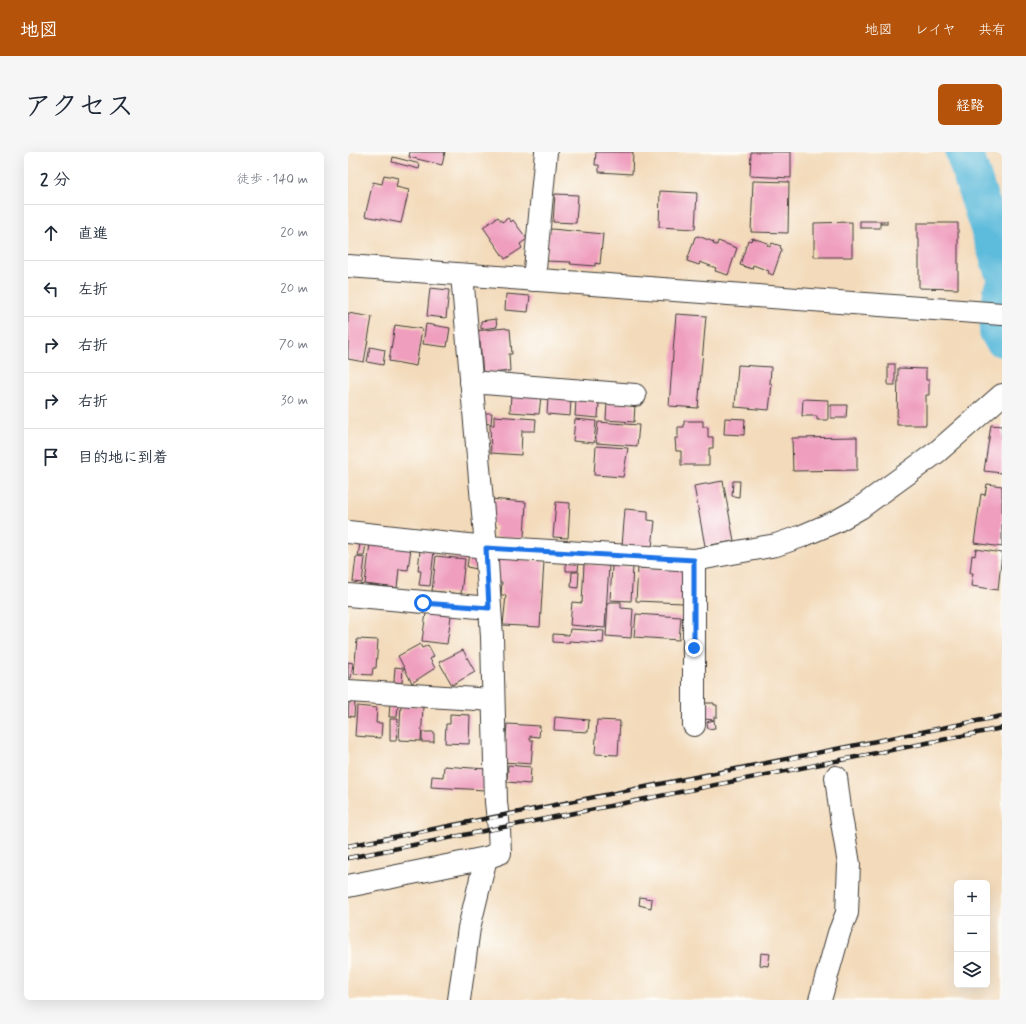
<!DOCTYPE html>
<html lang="ja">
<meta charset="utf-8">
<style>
:root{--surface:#fff;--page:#f6f6f7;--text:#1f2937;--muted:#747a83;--line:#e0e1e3;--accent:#b45309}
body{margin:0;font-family:Mynerve,"Klee One",sans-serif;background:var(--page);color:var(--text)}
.controls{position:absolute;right:12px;bottom:12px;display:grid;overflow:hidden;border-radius:6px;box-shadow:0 4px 16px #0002}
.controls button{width:36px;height:36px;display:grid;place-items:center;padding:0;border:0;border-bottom:1px solid var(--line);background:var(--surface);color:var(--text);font:20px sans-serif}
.stop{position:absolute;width:12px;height:12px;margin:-9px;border:3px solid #1a73e8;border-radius:50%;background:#fff}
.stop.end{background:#1a73e8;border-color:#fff;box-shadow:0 1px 4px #0008}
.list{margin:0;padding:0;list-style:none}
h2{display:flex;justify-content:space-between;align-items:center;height:52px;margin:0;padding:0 16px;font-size:17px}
h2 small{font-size:13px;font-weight:400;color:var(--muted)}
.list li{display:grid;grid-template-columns:26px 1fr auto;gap:12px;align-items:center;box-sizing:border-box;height:56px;padding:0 16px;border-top:1px solid var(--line)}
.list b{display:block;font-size:15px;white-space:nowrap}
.list em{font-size:13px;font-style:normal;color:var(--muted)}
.icon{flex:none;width:22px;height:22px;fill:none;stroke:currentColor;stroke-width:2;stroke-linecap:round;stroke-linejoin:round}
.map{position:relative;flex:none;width:654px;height:848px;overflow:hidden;border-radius:6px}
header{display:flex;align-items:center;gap:24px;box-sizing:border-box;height:56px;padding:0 20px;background:var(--accent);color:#fff}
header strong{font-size:19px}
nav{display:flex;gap:22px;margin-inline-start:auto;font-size:14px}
.intro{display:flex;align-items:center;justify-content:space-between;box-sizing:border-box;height:96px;padding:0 24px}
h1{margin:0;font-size:28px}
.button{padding:10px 18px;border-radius:6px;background:var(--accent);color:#fff;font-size:14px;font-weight:700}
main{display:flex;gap:24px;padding:0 24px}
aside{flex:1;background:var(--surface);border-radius:6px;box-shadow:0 4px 16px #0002}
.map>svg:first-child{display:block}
</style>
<header>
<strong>地図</strong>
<nav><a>地図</a><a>レイヤ</a><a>共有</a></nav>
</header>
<div class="intro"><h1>アクセス</h1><a class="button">経路</a></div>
<main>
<aside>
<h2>2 分<small>徒歩 · 140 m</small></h2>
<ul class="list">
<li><svg class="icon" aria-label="ahead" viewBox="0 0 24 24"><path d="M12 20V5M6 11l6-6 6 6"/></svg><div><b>直進</b></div><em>20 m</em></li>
<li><svg class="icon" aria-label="left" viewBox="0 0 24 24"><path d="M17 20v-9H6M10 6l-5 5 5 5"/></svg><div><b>左折</b></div><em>20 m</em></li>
<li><svg class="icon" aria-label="right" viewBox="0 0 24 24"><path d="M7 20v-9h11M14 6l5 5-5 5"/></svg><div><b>右折</b></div><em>70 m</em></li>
<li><svg class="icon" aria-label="right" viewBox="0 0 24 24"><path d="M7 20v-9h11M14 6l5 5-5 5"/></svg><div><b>右折</b></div><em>30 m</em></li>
<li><svg class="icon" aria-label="arrive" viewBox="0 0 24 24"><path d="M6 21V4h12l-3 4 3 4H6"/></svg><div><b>目的地に到着</b></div></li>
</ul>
</aside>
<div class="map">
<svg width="654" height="848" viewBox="0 0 654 848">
<rect width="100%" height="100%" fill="#fdfcf7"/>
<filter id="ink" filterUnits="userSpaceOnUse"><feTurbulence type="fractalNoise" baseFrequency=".025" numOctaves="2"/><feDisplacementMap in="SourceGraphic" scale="8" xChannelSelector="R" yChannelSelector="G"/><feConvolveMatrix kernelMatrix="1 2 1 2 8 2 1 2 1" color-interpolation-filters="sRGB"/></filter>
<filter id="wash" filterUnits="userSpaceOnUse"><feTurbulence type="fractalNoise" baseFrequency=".012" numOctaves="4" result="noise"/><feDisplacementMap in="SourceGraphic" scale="16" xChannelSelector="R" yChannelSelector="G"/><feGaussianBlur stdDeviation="0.9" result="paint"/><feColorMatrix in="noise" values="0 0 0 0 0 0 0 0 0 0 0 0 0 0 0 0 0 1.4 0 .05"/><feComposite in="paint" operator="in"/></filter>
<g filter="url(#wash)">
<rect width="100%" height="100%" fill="#f3daba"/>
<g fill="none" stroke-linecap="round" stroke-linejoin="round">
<!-- river -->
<g stroke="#5dbbdb" stroke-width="38">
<path d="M 616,0 L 654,116"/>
<path d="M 654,139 L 650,179 L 654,186"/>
</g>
</g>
<g id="blocks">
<!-- building -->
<g fill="#ef9ebe">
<path d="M 62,0 L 97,0 L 94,13 L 61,5 Z"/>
<path d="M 248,0 L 285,0 L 284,22 L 251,20 L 251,13 L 247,13 Z"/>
<path d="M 403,0 L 443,0 L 443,26 L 402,24 Z"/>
<path d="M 45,5 L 72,12 L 71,17 L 44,10 Z"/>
<path d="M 36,23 L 50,26 L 48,35 L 61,38 L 53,71 L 17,64 L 25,30 L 34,32 Z"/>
<path d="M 405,29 L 441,30 L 440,81 L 403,80 Z"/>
<path d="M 312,39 L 349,41 L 347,77 L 311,75 Z"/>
<path d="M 207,42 L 230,43 L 228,71 L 205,70 Z"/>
<path d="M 150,65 L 154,70 L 160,66 L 163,70 L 165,68 L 179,87 L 172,92 L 174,96 L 157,107 L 135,75 Z"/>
<rect x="512" y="69" width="20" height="7"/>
<rect x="533" y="69" width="6" height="3"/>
<path d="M 504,70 L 504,105 L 466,105 L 466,71 Z"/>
<path d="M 569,71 L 610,71 L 610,137 L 571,136 L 571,87 L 569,87 Z"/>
<path d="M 204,77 L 255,82 L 252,112 L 247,111 L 247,114 L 222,112 L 223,110 L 198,109 L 201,78 Z"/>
<path d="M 350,84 L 366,90 L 365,92 L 369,93 L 370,89 L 389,96 L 380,123 L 367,119 L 368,116 L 352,110 L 351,113 L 339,109 L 347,85 Z"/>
<path d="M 404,86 L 420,91 L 419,93 L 422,95 L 424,91 L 433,94 L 432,96 L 434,97 L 425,123 L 420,121 L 421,119 L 405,113 L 404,117 L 392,113 L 400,88 L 403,89 Z"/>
<path d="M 82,136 L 101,138 L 98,166 L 79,164 Z"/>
<path d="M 158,142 L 182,144 L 180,160 L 157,158 Z"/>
<path d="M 0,161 L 24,165 L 16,210 L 0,207 Z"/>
<path d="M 328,162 L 358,164 L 350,256 L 321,254 Z"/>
<path d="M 148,167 L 149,175 L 133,177 L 133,169 Z"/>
<path d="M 78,172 L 102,176 L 99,195 L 75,192 Z"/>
<path d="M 47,173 L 74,177 L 68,214 L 41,209 Z"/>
<path d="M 158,176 L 158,177 L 162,177 L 164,202 L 161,202 L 162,219 L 135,222 L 132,190 L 128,190 L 126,179 Z"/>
<path d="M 22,195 L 37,198 L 35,213 L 19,210 Z"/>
<rect x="540" y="212" width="7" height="21"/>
<path d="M 390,213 L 423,215 L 422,232 L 424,232 L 421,258 L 387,255 Z"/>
<path d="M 550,216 L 578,217 L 578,228 L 581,228 L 581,243 L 578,243 L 578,273 L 549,273 Z"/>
<path d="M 163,242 L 193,244 L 191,262 L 162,260 Z"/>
<path d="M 200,246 L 223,248 L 222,264 L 199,262 Z"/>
<path d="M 455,247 L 480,248 L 480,268 L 469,268 L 469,264 L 454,264 Z"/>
<path d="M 228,248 L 251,250 L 250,266 L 227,264 Z"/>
<path d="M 259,250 L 287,252 L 286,270 L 258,268 Z"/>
<path d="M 483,253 L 499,253 L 498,266 L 483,266 Z"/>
<path d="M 136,261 L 144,261 L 143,272 L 135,271 Z"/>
<path d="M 146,264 L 188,267 L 187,279 L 174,279 L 173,303 L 143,301 L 142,273 L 146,273 Z"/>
<path d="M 377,266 L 397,267 L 396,283 L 376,282 Z"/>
<path d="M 227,267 L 248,269 L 246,291 L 225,289 Z"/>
<path d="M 336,269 L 355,269 L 355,275 L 360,275 L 360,285 L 365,285 L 365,296 L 361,296 L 361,313 L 333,313 L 333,299 L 328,299 L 327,286 L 330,286 L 330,275 L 336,275 Z"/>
<path d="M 250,270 L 291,273 L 289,294 L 248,291 Z"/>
<path d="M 643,273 L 654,274 L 654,321 L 636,319 Z"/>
<path d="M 509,285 L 509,318 L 445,319 L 444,286 Z"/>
<path d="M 248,294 L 280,296 L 275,325 L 246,323 Z"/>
<path d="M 375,329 L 386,389 L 357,394 L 346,334 Z"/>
<path d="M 385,329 L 392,329 L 391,345 L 384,344 Z"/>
<path d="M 639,332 L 654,334 L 654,395 L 626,391 L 633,342 L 637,343 Z"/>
<path d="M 142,347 L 178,350 L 176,386 L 147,385 L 148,374 L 145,374 Z"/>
<path d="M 208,350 L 222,351 L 220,386 L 205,385 Z"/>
<path d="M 277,357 L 300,359 L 300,368 L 307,369 L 304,396 L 274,394 Z"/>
<path d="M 12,391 L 18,392 L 16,404 L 10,404 Z"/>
<path d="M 22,391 L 63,396 L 60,418 L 51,417 L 49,436 L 17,432 Z"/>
<path d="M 628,397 L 654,401 L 650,438 L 623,434 L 625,421 L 622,421 L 624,403 L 627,404 Z"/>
<path d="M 72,398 L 86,399 L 82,434 L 71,433 L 73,419 L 70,419 Z"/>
<path d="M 121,400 L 128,401 L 129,417 L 119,415 Z"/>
<path d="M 88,404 L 117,407 L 113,442 L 84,439 Z"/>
<path d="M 8,405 L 17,406 L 14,431 L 5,430 Z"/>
<path d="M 150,406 L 196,409 L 192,475 L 155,473 L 158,443 L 153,443 L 154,430 L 148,430 Z"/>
<path d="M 218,409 L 231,409 L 230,419 L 218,419 Z"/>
<path d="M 236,412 L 261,414 L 257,476 L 222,473 L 224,450 L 234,451 Z"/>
<path d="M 264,414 L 285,415 L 283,449 L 262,448 Z"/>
<path d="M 290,416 L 337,418 L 335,451 L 288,449 Z"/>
<path d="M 224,420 L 231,420 L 230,436 L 223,435 Z"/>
<path d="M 260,450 L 273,450 L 273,456 L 285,457 L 283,486 L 258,484 Z"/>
<path d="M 78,461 L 103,464 L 99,492 L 74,489 Z"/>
<path d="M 288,462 L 333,465 L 331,488 L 286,485 Z"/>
<path d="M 222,477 L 256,479 L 255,491 L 221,489 L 221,491 L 205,490 L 205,482 L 221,483 Z"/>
<path d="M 9,487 L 30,488 L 28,516 L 25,516 L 24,523 L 6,522 Z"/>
<path d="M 72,492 L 74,496 L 80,493 L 86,504 L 82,507 L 87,516 L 64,531 L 50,504 Z"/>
<path d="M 115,498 L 127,520 L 104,533 L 91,510 Z"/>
<path d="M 0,510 L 5,511 L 3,526 L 0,526 Z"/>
<path d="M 47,515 L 55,516 L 54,531 L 46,530 Z"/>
<path d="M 1,550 L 7,550 L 6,565 L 0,564 Z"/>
<path d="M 42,551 L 50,552 L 49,565 L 41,565 Z"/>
<path d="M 356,551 L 366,551 L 366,553 L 369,553 L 369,565 L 366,565 L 366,568 L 356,567 Z"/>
<path d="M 53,553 L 75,555 L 73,589 L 51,588 Z"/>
<path d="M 9,554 L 29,556 L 28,571 L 34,571 L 33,586 L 7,584 Z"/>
<path d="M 102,562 L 122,563 L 121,592 L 97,591 L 98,572 L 102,572 Z"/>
<path d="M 207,565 L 241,568 L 240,580 L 206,578 Z"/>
<path d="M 42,567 L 50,567 L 48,589 L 42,589 Z"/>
<path d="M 249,568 L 272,569 L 270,603 L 247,602 Z"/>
<path d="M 366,568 L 367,576 L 360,577 L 359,570 Z"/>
<path d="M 159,572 L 192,574 L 191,585 L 182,584 L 182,588 L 185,588 L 183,612 L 156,610 Z"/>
<rect x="74" y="580" width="12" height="10"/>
<path d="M 160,613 L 183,615 L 182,632 L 159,630 Z"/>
<path d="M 96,614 L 138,617 L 137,638 L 83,635 L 84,624 L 95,625 Z"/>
<path d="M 292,745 L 304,747 L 303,756 L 291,753 Z"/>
<path d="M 413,801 L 422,802 L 420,814 L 412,813 Z"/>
</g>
</g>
</g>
<g filter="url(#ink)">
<use href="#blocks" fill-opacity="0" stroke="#3c3834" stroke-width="1"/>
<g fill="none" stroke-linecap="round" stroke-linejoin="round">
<!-- minor casing -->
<g stroke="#3c3834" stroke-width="24">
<g id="minor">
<path d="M 0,114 L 654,162"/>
<path d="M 186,128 L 198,0"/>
<path d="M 123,230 L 287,243"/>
<path d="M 0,380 L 138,395 L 346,408 L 428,393 L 454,384 L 489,369 L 512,356 L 589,300 L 654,243"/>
<path d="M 0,443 L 141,456"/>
<path d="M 0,539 L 145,548"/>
<path d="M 346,573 L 346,408"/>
<path d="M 0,734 L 138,706 L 152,701 L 151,677 L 148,650 L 144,485 L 138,395 L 114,123"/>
<path d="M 111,848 L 121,776 L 138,706"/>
<path d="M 472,848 L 491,781 L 499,761 L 501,712 L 493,664 L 488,625"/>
</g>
</g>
<!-- minor -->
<use href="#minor" stroke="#fff" stroke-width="22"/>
<!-- rail casing -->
<g stroke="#1c1c1c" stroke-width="4.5">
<g id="rail">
<path d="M 0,694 C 218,652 436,608 654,564"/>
<path d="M 0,706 L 654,576"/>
</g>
</g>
<!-- rail -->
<use href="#rail" stroke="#fdfcf7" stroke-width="3" stroke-dasharray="9" stroke-linecap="butt"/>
</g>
</g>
<g fill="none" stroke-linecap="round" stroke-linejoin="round" filter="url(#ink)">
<!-- route -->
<path stroke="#1a73e8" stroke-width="5" d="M 75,451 L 141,456 L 138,396 L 346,408 L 346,496"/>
</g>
</svg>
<div class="controls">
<button>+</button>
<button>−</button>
<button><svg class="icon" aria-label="layers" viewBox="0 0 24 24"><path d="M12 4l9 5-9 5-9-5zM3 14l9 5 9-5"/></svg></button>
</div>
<div class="stop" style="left:75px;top:451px"></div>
<div class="stop end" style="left:346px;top:496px"></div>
</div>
</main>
